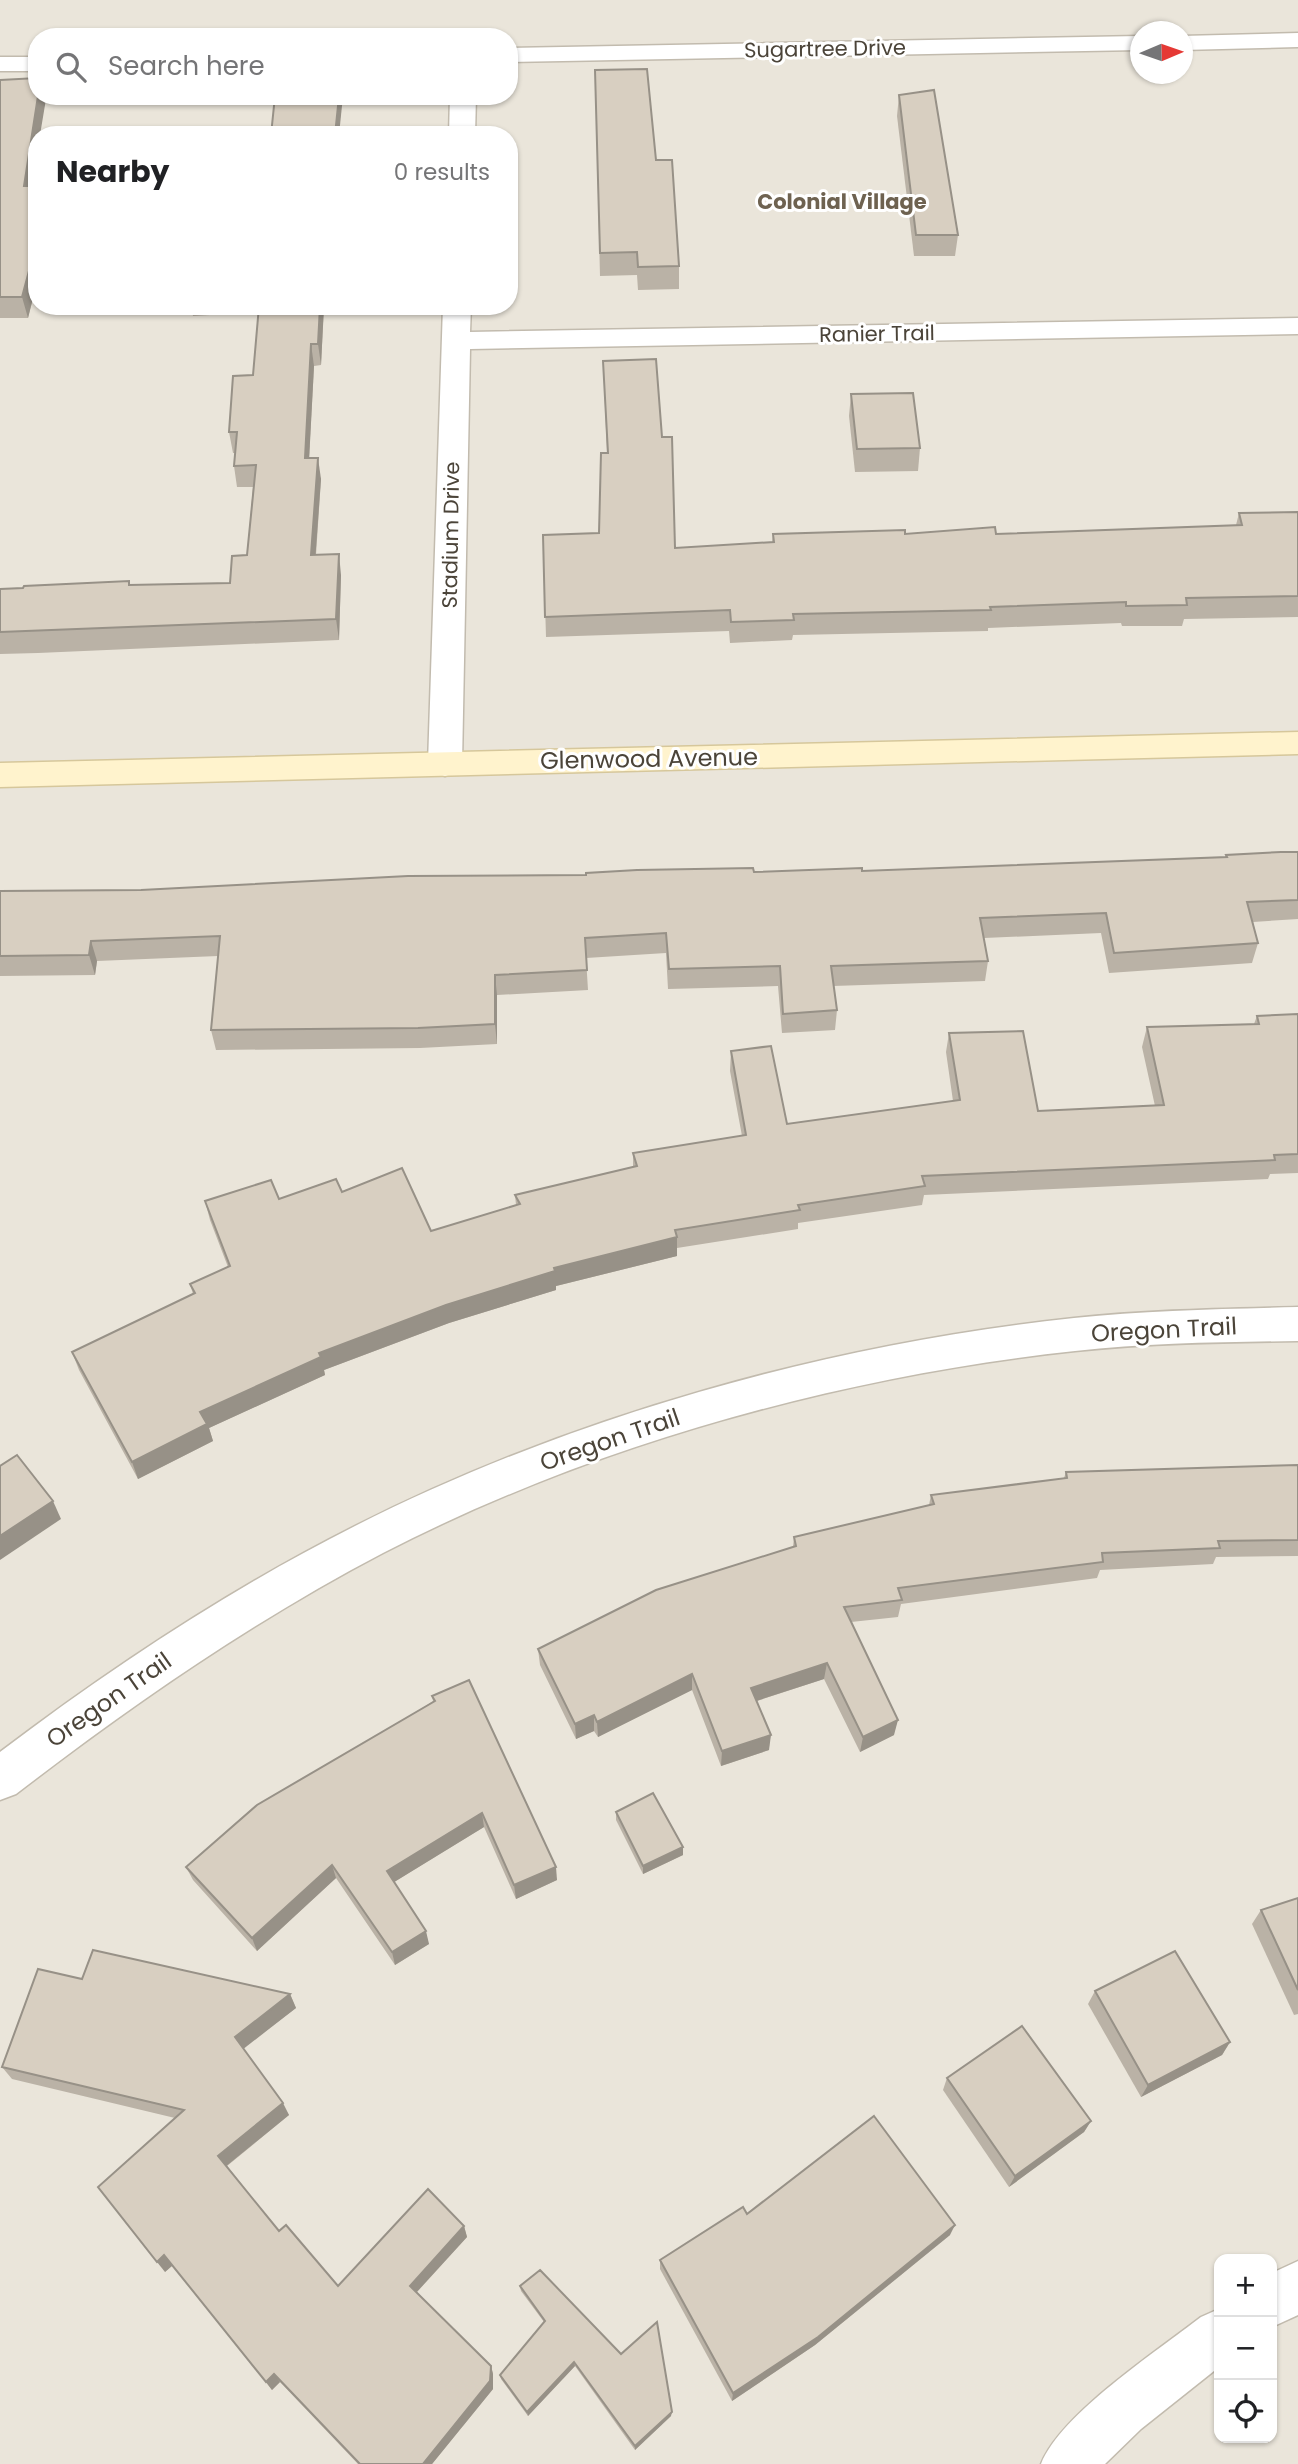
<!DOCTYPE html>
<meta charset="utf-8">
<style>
:root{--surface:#fff;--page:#f6f6f6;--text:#202124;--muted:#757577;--line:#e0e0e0}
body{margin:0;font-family:Poppins,sans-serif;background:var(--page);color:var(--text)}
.controls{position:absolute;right:21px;bottom:21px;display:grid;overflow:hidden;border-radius:14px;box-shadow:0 2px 5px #0004}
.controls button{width:63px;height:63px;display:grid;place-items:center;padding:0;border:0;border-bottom:2px solid var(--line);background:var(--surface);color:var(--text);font:35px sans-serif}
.compass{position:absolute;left:1130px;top:21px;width:63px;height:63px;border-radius:50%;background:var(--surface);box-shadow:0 2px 5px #0004;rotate:88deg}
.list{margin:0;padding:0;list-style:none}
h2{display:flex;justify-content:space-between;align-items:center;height:91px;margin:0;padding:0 28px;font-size:30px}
h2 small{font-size:23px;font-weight:400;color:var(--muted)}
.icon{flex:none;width:38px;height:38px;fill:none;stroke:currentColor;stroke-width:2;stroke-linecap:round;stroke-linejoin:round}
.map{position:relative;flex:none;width:1298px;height:2464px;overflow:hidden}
.search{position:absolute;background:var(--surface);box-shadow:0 2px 5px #0004;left:28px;top:28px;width:490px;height:77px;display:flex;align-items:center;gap:18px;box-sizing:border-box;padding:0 24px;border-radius:28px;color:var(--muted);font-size:26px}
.panel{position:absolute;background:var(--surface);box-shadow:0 2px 5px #0004;left:28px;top:126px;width:490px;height:189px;border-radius:28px}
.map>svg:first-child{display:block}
</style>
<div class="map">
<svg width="1298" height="2464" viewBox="0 0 1298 2464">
<rect width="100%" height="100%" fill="#f6f3ec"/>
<!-- residential -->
<path fill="#eae5da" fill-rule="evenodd" d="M 0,0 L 1298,0 L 1298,2464 L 0,2464 ZM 1140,32 L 1182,32 L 1182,74 L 1140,74 ZM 37,37 L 509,37 L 509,96 L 37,96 ZM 37,135 L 509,135 L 509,306 L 37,306 ZM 1219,2259 L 1272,2259 L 1272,2438 L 1219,2438 Z"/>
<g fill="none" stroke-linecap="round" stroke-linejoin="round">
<!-- street casing -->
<g stroke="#c2bbae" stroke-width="3">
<g id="street">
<path d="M 1298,33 L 1298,47 L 1182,50 L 1182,36 Z"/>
<path d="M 1140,36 L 1140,50 L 509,62 L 509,48 Z"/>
<rect x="0" y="57" width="37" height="14"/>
<path d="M 450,96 L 476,96 L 475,135 L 449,135 Z"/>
<path d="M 443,306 L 471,306 L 470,332 L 1298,318 L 1298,334 L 470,349 L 462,764 L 457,772 L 445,776 L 433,772 L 428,764 Z"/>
<path d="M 1298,1307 L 1298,1341 C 1224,1342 1149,1343 1075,1351 C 841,1376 592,1445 383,1553 C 253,1621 132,1705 16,1794 L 0,1800 L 0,1752 C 112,1667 230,1589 355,1526 C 574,1415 830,1344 1074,1318 C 1148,1310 1223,1309 1298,1307 Z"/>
<path d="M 1298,2261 L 1298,2315 L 1272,2327 L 1272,2273 Z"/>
<path d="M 1219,2309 L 1219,2367 L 1141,2429 L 1105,2464 L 1041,2464 C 1061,2414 1156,2352 1201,2317 Z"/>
</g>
</g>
<!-- secondary casing -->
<g stroke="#d6c79b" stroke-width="3">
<path id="secondary" d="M 1298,732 L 1298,754 L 0,787 L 0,763 Z"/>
</g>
<!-- street -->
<use href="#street" fill="#fff" fill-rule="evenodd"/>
<!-- secondary -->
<use href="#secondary" fill="#fff3cd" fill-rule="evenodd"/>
</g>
<!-- wall -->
<g fill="#bab2a6">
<path d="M 595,70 L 656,160 L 679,266 L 679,289 L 638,290 L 637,275 L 600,276 Z"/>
<path d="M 0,80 L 46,99 L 37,135 L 37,156 L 32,186 L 37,186 L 37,282 L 28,318 L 0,318 Z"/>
<path d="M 899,95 L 958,235 L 955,256 L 914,256 L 897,116 Z"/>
<path d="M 191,306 L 324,306 L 321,365 L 314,366 L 309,458 L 321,479 L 316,555 L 341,575 L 339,640 L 38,653 L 0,654 L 0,589 L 230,583 L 247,555 L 253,487 L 237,487 L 234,466 L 235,453 L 233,453 L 229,432 L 253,375 L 259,312 L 193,316 Z"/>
<path d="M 603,361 L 662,437 L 675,548 L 772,542 L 773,534 L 996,534 L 1236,525 L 1239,513 L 1298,512 L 1298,617 L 1184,619 L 1182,626 L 1122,626 L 1121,623 L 988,628 L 988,631 L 793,635 L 792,640 L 730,643 L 729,631 L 546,637 L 543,535 L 599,533 L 607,453 Z"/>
<path d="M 851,394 L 920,448 L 918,471 L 855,472 L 849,416 Z"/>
<path d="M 1298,852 L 1298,919 L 1253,922 L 1258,943 L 1252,963 L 1109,973 L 1101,933 L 984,938 L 988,961 L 985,981 L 833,986 L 837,1010 L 835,1030 L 782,1033 L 778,986 L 668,989 L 666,953 L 586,958 L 588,990 L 497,995 L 497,1044 L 420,1048 L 216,1050 L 211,1030 L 218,956 L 97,961 L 95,975 L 0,976 L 0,891 L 141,890 L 586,875 L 754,872 L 862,871 L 1225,857 L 1226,855 Z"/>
<path d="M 1298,1014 L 1298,1173 L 1270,1174 L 1268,1179 L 924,1195 L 922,1205 L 798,1223 L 798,1229 L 677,1248 L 677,1256 L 556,1286 L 556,1290 L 449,1323 L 324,1370 L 325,1375 L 209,1428 L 213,1441 L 138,1479 L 79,1370 L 72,1352 L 193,1294 L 190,1284 L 228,1267 L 210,1220 L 205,1201 L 279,1199 L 342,1192 L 431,1231 L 516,1205 L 515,1195 L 633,1167 L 633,1153 L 742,1136 L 730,1071 L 731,1051 L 787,1124 L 953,1101 L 946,1052 L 949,1033 L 1038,1111 L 1155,1106 L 1142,1047 L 1147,1027 L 1254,1024 L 1257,1016 Z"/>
<path d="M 1298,1465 L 1298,1556 L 1216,1557 L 1213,1564 L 1100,1570 L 1097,1578 L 901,1604 L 898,1617 L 851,1622 L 894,1735 L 860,1752 L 824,1679 L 757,1701 L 769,1750 L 721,1766 L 692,1690 L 598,1737 L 594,1731 L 576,1739 L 540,1665 L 538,1649 L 793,1547 L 794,1537 L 929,1505 L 931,1495 L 1064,1478 L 1066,1472 Z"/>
<path d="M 432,1696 L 557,1880 L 516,1899 L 484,1827 L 394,1882 L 429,1944 L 395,1965 L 336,1878 L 257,1951 L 193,1880 L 186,1867 L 433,1701 Z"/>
<path d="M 616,1812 L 683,1855 L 643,1874 L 616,1820 Z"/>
<path d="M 1298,1898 L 1298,2014 L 1294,2015 L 1252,1924 L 1261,1910 Z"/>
<path d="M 82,1979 L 290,1994 L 296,2008 L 243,2048 L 289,2115 L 227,2166 L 279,2231 L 338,2286 L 464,2226 L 467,2237 L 417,2292 L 491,2366 L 493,2374 L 493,2389 L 432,2464 L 358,2464 L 280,2382 L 272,2390 L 173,2265 L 165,2272 L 175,2118 L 12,2079 L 2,2067 Z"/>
<path d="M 1095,1991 L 1230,2042 L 1222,2055 L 1141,2097 L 1088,2004 Z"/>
<path d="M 947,2078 L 1091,2121 L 1084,2132 L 1009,2187 L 943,2090 Z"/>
<path d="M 747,2214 L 950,2235 L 815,2345 L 732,2401 L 660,2269 L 660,2260 Z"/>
<path d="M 520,2286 L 671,2416 L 635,2450 L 575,2366 L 528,2416 L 501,2379 L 500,2375 L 544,2322 L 521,2291 Z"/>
</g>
<!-- shaded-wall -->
<g fill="#979187">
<path d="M 38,96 L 45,96 L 46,99 L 40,135 L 37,135 L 37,156 L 29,207 L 24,186 Z"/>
<path d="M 339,96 L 343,96 L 339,135 L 335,135 Z"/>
<path d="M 37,241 L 37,282 L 28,318 L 22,297 Z"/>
<path d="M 320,306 L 324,306 L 321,365 L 318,344 Z"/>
<path d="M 311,344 L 314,366 L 308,480 L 305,458 Z"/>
<path d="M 318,458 L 321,479 L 314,576 L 311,555 Z"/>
<path d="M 339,554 L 341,575 L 339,640 L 336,619 Z"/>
<path d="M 91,941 L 97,961 L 95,975 L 89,955 Z"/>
<path d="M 495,975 L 497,995 L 497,1044 L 495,1024 Z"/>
<path d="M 677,1237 L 677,1256 L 556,1286 L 556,1290 L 449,1323 L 324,1370 L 325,1375 L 209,1428 L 213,1441 L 138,1479 L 132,1462 L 200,1412 L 319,1353 L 446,1305 L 554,1268 Z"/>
<path d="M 53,1501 L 61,1519 L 0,1560 L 0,1536 Z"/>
<path d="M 827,1663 L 824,1679 L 750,1703 L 751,1688 Z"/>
<path d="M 692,1674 L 692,1690 L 598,1737 L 597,1722 Z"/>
<path d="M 594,1715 L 594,1731 L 576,1739 L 575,1724 Z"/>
<path d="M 898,1720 L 894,1735 L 860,1752 L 863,1737 Z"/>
<path d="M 771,1735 L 769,1750 L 721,1766 L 722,1751 Z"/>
<path d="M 482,1813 L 484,1827 L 391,1884 L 387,1871 Z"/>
<path d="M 683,1847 L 683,1855 L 643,1874 L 643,1866 Z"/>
<path d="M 332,1865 L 336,1878 L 257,1951 L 252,1938 Z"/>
<path d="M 556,1867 L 557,1880 L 516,1899 L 514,1885 Z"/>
<path d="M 426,1931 L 429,1944 L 395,1965 L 392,1952 Z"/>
<path d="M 290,1994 L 296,2008 L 242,2050 L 235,2037 Z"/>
<path d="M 1230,2042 L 1222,2055 L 1141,2097 L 1148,2085 Z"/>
<path d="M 283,2103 L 289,2115 L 225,2167 L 218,2156 Z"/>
<path d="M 1091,2121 L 1084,2132 L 1009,2187 L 1015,2176 Z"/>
<path d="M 955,2225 L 950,2235 L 815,2345 L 732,2401 L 733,2393 Z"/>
<path d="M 464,2226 L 467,2237 L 414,2295 L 410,2286 Z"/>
<path d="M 164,2255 L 173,2265 L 165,2272 L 157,2262 Z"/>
<path d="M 574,2362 L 575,2366 L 528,2416 L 527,2412 Z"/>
<path d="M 491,2366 L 493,2374 L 493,2389 L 432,2464 L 423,2464 Z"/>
<path d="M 274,2374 L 280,2382 L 272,2390 L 266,2382 Z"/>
<path d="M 672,2412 L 671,2416 L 635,2450 L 635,2446 Z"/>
</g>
<!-- building -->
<g fill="#d8cfc1" stroke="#979187" stroke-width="2">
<path d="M 647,69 L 656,160 L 672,160 L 679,266 L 638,267 L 637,252 L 600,253 L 595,70 Z"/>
<path d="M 37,78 L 37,96 L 38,96 L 24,186 L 37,186 L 37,241 L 22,297 L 0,297 L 0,80 Z"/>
<path d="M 934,90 L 958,235 L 916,235 L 899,95 Z"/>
<path d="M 275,96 L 339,96 L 335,135 L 271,135 Z"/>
<path d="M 259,306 L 320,306 L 318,344 L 311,344 L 305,458 L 318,458 L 311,555 L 339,554 L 336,619 L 0,632 L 0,589 L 23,588 L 24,586 L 129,581 L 129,585 L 230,583 L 232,556 L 247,555 L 256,465 L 234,466 L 237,432 L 229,432 L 233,376 L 253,375 Z"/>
<path d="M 656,359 L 662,437 L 672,437 L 675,548 L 774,542 L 773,534 L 905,530 L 905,534 L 995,527 L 996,534 L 1242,525 L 1239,513 L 1298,512 L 1298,596 L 1186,598 L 1187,605 L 1126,606 L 1126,602 L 990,607 L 991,610 L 793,614 L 794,620 L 731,622 L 730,610 L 545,617 L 543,535 L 599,533 L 601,453 L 608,453 L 603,361 Z"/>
<path d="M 913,393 L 920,448 L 857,449 L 851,394 Z"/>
<path d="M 1281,852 L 1298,852 L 1298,900 L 1247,902 L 1258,943 L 1114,953 L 1106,913 L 980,918 L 988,961 L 831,966 L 837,1010 L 783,1014 L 780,966 L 669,969 L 666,933 L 585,938 L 587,970 L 495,975 L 495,1024 L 418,1028 L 211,1030 L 220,936 L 91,941 L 89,955 L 0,956 L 0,891 L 141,890 L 408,876 L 586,875 L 586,873 L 637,870 L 753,868 L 754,872 L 862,868 L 862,871 L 1227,857 L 1226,855 Z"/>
<path d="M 1298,1014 L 1298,1154 L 1274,1155 L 1275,1160 L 922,1176 L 925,1186 L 798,1205 L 800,1210 L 675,1230 L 677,1237 L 554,1268 L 555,1271 L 446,1305 L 319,1353 L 321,1357 L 200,1412 L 207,1424 L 132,1462 L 72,1352 L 195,1293 L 190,1284 L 230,1266 L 205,1201 L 271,1180 L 279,1199 L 336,1179 L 342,1192 L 402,1168 L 431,1231 L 520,1204 L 515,1195 L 637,1166 L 633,1153 L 746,1135 L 731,1051 L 771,1046 L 787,1124 L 960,1100 L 949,1033 L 1023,1031 L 1038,1111 L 1164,1105 L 1147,1027 L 1259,1024 L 1257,1016 Z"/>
<path d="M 17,1455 L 53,1501 L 0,1536 L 0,1466 Z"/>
<path d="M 1298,1465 L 1298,1540 L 1218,1541 L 1220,1548 L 1102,1553 L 1103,1562 L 898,1588 L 902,1600 L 844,1607 L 898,1720 L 863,1737 L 827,1663 L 751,1688 L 771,1735 L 722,1751 L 692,1674 L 597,1722 L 594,1715 L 575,1724 L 538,1649 L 656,1590 L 796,1546 L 794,1537 L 934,1504 L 931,1495 L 1067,1478 L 1066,1472 Z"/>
<path d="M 469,1680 L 556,1867 L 514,1885 L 482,1813 L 387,1871 L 426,1931 L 392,1952 L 332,1865 L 252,1938 L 186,1867 L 257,1805 L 435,1701 L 432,1696 Z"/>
<path d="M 653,1793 L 683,1847 L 643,1866 L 616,1812 Z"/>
<path d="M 1298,1898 L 1298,1990 L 1261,1910 Z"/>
<path d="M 93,1950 L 290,1994 L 235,2037 L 283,2103 L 218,2156 L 279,2231 L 286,2225 L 338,2286 L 428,2189 L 464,2226 L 410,2286 L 491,2366 L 490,2381 L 423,2464 L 360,2464 L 274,2374 L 266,2382 L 164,2255 L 157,2262 L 98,2187 L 184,2110 L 2,2067 L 38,1969 L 82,1979 Z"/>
<path d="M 1175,1951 L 1230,2042 L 1148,2085 L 1095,1991 Z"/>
<path d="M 1022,2026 L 1091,2121 L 1015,2176 L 947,2078 Z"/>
<path d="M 874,2116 L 955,2225 L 818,2337 L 733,2393 L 660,2260 L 743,2207 L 747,2214 Z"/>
<path d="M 540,2270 L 621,2354 L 657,2322 L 672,2412 L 635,2446 L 574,2362 L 527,2412 L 500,2375 L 545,2321 L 520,2286 Z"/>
</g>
<g text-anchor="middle" stroke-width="6" stroke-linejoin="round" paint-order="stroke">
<!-- far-street labels -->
<g font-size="21" fill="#4b4439" stroke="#fff">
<text transform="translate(825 49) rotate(-1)" y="7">Sugartree Drive</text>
<text transform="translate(877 334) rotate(-1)" y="7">Ranier Trail</text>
<text transform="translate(451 535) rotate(-89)" y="7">Stadium Drive</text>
</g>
<!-- far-neighbourhood labels -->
<g font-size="21" font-weight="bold" fill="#6e6250" stroke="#fff">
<text x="842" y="209">Colonial Village</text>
</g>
<!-- street labels -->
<g font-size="24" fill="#4b4439" stroke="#fff">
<text transform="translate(649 759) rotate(-1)" y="8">Glenwood Avenue</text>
<text transform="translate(1164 1330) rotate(-3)" y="8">Oregon Trail</text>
<text transform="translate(610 1440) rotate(-19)" y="8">Oregon Trail</text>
<text transform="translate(109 1700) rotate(-35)" y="8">Oregon Trail</text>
</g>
</g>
</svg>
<div class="controls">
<button>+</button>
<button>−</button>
<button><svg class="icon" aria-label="locate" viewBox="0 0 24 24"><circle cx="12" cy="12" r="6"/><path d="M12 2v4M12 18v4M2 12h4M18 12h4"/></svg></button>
</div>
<svg class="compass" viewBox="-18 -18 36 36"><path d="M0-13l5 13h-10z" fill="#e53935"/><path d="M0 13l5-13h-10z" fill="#757577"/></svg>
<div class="search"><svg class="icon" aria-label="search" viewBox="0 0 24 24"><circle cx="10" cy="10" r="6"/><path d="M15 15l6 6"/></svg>Search here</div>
<section class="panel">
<h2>Nearby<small>0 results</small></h2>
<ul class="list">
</ul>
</section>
</div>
